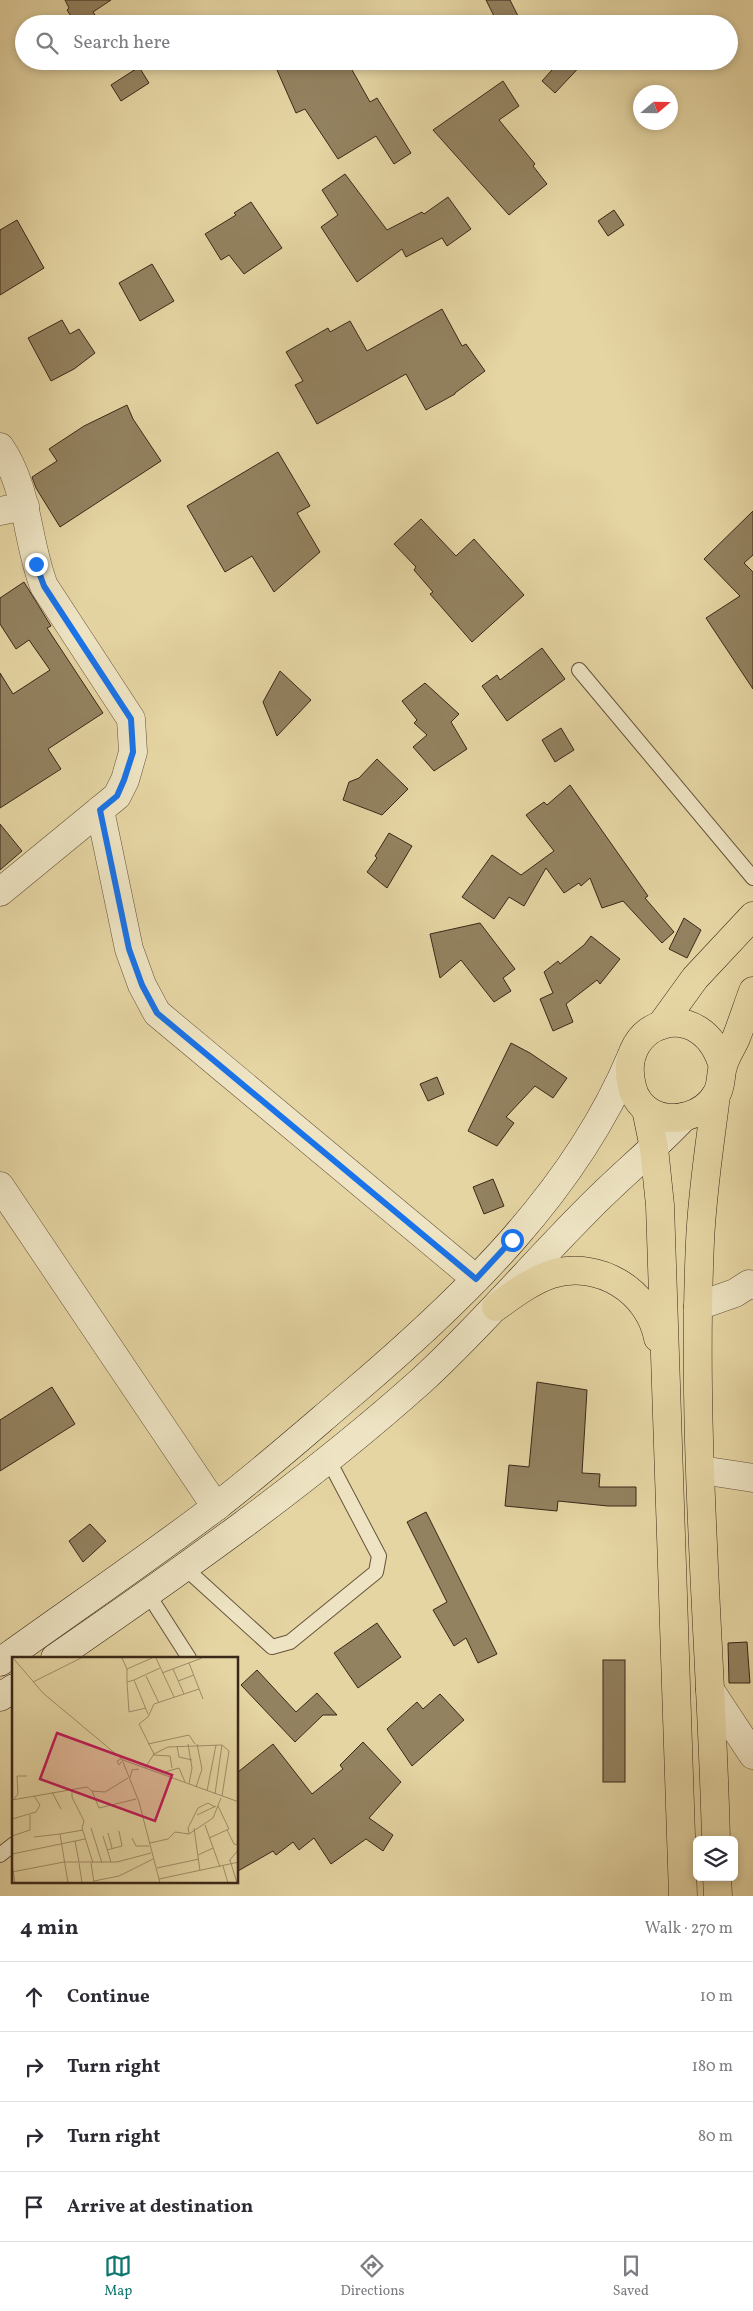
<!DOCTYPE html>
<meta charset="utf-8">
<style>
:root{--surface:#fff;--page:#f7f7f7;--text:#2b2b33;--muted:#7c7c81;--line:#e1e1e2;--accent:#0f766e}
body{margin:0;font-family:Vollkorn,serif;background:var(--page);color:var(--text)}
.controls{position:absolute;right:15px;bottom:15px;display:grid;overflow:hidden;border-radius:8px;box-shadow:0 2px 8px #0003}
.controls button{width:45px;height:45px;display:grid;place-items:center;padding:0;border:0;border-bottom:1px solid var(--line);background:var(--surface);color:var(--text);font:25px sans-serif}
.compass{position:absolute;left:633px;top:85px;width:45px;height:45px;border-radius:50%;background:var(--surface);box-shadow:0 2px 8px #0003;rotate:70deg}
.stop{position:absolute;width:15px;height:15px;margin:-11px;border:4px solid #1a73e8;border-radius:50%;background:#fff}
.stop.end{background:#1a73e8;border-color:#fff;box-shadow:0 1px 5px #0008}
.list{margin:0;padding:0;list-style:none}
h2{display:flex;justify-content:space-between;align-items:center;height:65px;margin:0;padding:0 20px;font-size:21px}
h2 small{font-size:16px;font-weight:400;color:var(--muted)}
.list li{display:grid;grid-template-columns:32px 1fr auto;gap:15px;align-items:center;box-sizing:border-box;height:70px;padding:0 20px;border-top:1px solid var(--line)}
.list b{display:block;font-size:19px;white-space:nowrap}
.list em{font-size:16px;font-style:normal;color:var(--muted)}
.icon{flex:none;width:28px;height:28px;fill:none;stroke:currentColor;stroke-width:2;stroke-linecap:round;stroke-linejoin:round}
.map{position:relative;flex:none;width:753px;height:1896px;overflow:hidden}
.search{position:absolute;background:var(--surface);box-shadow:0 2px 8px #0003;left:15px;right:15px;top:15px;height:55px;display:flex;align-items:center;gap:12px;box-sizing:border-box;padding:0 18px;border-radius:28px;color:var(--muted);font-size:19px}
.sheet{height:345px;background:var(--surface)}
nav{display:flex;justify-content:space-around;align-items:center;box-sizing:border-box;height:70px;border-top:1px solid var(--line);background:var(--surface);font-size:14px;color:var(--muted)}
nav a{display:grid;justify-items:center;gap:2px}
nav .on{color:var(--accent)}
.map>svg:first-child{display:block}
</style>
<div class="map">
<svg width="753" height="1896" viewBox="0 0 753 1896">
<rect width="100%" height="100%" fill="#e5d5a3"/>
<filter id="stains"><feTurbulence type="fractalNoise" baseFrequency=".004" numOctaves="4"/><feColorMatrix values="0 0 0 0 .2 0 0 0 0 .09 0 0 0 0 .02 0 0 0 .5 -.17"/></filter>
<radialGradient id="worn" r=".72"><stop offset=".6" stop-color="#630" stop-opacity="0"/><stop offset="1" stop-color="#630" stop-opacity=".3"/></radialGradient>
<!-- building -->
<g fill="#938260" stroke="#3a2818">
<path d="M 65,0 L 111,0 L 93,12 L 101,24 L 76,24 L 67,10 L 69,8 Z"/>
<path d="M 486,0 L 510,0 L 522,24 L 498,24 Z"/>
<path d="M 273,61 L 347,61 L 370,102 L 377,98 L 411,153 L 394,164 L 376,136 L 338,159 L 305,109 L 296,113 Z"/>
<path d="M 560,61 L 585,61 L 555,93 L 542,81 Z"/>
<path d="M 139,67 L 149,83 L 121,101 L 111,85 Z"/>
<path d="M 503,81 L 519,106 L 499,120 L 535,164 L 533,166 L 547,184 L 509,215 L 433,130 Z"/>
<path d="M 345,174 L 387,230 L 422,212 L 424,214 L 448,197 L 471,229 L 447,246 L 442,238 L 406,257 L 402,249 L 357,282 L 321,227 L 338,215 L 322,190 Z"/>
<path d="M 251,202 L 282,248 L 244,274 L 229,255 L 221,260 L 205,234 L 236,215 L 234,213 Z"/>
<path d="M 614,210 L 624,225 L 608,236 L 598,221 Z"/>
<path d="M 17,220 L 44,268 L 0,295 L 0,230 Z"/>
<path d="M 152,264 L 174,301 L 140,321 L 119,283 Z"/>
<path d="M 442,309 L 462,346 L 466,344 L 485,371 L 455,393 L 455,394 L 426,410 L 406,374 L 317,424 L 295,385 L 303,381 L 286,352 L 328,328 L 330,332 L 350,321 L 367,351 Z"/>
<path d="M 62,320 L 70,334 L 79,329 L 95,353 L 74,369 L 51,381 L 28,338 Z"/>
<path d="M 127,405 L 133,419 L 161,461 L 60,527 L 36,488 L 32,477 L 57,461 L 49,449 L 84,426 Z"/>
<path d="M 278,452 L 310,506 L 297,513 L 320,552 L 274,592 L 252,556 L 225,572 L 187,506 Z"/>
<path d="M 753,511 L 753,555 L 744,563 L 753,572 L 753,689 L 706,618 L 740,596 L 704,559 Z"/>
<path d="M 421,519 L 456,556 L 474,539 L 524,595 L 472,642 L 430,594 L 433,592 L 414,570 L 416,567 L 394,544 Z"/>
<path d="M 24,582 L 51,626 L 47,628 L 103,713 L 48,749 L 61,769 L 0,808 L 0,673 L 13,694 L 50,670 L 29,640 L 16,649 L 0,624 L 0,598 Z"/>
<path d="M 542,648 L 565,679 L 507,721 L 482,686 L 497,675 L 500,680 Z"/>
<path d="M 280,671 L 311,700 L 277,736 L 263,702 Z"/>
<path d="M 425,683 L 459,714 L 451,722 L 467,749 L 434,771 L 413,747 L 427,735 L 414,723 L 417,720 L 402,701 Z"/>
<path d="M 561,728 L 574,750 L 555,762 L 542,740 Z"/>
<path d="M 377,759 L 408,789 L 382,815 L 343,800 L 349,782 L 359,778 Z"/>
<path d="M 570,785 L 648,896 L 645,898 L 674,932 L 662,943 L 623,901 L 602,908 L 590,878 L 581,886 L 579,883 L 564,893 L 546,868 L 524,906 L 509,897 L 494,919 L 462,897 L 492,855 L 521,875 L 554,851 L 526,815 L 544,802 L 547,805 Z"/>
<path d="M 0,824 L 22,851 L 0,870 Z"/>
<path d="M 389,833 L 412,846 L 387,888 L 367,872 L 377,858 L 375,856 Z"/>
<path d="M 684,918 L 701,930 L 687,958 L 669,949 Z"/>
<path d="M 480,923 L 515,969 L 503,978 L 511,991 L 494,1002 L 461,960 L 440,978 L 430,934 Z"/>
<path d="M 591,936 L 620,959 L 600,984 L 597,980 L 566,1004 L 573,1022 L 553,1031 L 540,999 L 553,993 L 544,972 L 558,961 L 560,964 L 584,945 Z"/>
<path d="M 511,1043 L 530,1053 L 567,1078 L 553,1098 L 535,1086 L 506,1117 L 514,1123 L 497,1146 L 468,1131 Z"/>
<path d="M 437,1077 L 444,1094 L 428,1101 L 420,1084 Z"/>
<path d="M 493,1179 L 504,1206 L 484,1214 L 473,1187 Z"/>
<path d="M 537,1382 L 587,1390 L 582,1473 L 600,1474 L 599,1487 L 636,1487 L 636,1506 L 608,1506 L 558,1501 L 557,1511 L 505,1506 L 509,1465 L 529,1467 Z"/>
<path d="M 52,1387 L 75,1424 L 0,1471 L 0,1420 Z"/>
<path d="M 426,1512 L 497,1654 L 478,1663 L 466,1638 L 454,1646 L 433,1610 L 447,1602 L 407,1522 Z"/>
<path d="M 90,1524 L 106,1541 L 83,1562 L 69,1541 Z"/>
<path d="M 377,1623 L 401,1657 L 358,1688 L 334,1653 Z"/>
<path d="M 747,1642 L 750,1683 L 729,1683 L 728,1643 Z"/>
<rect x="603" y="1660" width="22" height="122"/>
<path d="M 257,1670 L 296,1712 L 317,1693 L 337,1715 L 323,1715 L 295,1742 L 241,1685 Z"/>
<path d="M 440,1694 L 464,1720 L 412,1766 L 387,1729 L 417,1702 L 423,1709 Z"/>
<path d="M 363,1742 L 401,1782 L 369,1818 L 393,1835 L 383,1851 L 366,1839 L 331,1864 L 314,1838 L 299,1850 L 293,1842 L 276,1855 L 273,1851 L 238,1871 L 238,1772 L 273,1744 L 312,1794 L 343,1769 L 340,1765 Z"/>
</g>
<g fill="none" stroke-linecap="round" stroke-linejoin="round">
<!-- lane casing -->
<g stroke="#65533b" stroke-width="16">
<g id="lane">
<path d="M 579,670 L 753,878"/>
<path d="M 185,1568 L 272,1647 L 290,1642 L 376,1572 L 379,1556 L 328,1459"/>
<path d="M 148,1594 L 189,1658"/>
<path d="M 0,1855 L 14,1844"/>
</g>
</g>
<!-- street casing -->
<g stroke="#65533b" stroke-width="29">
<g id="street">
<path d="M 0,447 C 29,489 26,540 44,586 L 131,719 L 133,752 L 125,780 L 117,796 L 0,892"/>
<path d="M 0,511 L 25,506"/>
<path d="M 100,810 L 129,949 L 142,985 L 157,1013 L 476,1279"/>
<path d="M 0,1186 L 216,1507"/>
<path d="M 698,1306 L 735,1293 L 749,1284 L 753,1285"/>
<path d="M 701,1470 L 753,1478"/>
<path d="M 710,1690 L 753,1755"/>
</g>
</g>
<!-- secondary casing -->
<g stroke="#3a2818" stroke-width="29">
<g id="secondary">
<path d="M 55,1658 C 181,1571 307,1483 421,1381 C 480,1327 531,1266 587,1210 C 618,1178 653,1150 684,1117"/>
<path d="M 0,1662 C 72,1610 146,1560 217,1506 C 265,1469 310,1429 356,1390 C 465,1297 575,1191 631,1057"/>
<path d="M 0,1697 L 14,1688"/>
</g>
</g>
<!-- highway casing -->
<g stroke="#3a2818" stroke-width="29">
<g id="highway">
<path d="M 661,1025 L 695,978 L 753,916"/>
<path d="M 723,1067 C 703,993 615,1021 632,1086 C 634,1097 642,1108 652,1113 C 673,1124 703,1116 716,1095 C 722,1086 720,1076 723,1066 C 726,1056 732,1047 736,1038 C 742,1023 747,1007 753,991"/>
<path d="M 716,1095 C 710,1144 702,1193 700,1242 C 691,1441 711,1641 716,1840"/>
<path d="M 646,1109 L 654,1148 L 660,1205 L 683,1896"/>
<path d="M 496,1307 C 513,1295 531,1281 552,1274 C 599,1260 649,1291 658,1338"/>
<path d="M 717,1877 L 718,1896"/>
</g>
</g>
<!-- lane -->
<use href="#lane" stroke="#eee4c3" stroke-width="14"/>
<!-- street -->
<use href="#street" stroke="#eee4c3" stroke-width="28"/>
<!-- secondary -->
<use href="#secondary" stroke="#eee4c3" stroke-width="28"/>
<!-- highway -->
<use href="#highway" stroke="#e5d5a3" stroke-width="28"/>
</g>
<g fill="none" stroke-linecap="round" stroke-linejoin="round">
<!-- route -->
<path stroke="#1a73e8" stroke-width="6" d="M 36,564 L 44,586 L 131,719 L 133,752 L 124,780 L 117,796 L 100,810 L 129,949 L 142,985 L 157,1013 L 476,1279 L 512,1240"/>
</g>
<!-- overview -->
<g transform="translate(12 1657)">
<rect width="226" height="226" fill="#e5d5a3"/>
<path fill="none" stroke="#a1906b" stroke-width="1" d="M 1,1 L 31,36 L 111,103 L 107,108 L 105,104 L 109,102M 110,1 L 115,12 L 115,25 L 122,23 L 136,57M 144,1 L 162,40M 177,6 L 191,42M 115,12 L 140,1M 161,12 L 172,37M 150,16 L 190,1M 134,19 L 147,46M 122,23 L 148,11M 166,24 L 182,18M 21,25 L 69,1M 115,25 L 117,55 L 134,51M 136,87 L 177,78 L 183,87M 176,87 L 180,111 L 177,127M 210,88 L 217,94 L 210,139M 165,89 L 167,100 L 180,103M 142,97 L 127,67 L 136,60 L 142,47 L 187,32M 141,98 L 158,99 L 160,111M 111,103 L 227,145M 111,105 L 127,145 L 148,226M 133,111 L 142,97 L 156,90 L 210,88 L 203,137M 149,116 L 167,111 L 173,125M 118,121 L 120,113 L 127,112M 184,130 L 190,112 L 185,87M 60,132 L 60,140 L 72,164 L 70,171 L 81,206M 80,134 L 87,151 L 124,142M 195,134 L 204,88M 40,135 L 49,152M 2,142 L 6,137 L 5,119 L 15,119M 0,143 L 75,130 L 80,134 L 93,135 L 116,121M 185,158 L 204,149M 0,162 L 24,155 L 28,148 L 22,139M 193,168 L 208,210M 79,171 L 90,206M 182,171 L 188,214M 215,173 L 222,187 L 227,188M 96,176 L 100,191M 177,177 L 201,161 L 209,141M 177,177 L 176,171 L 186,151 L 196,146 L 203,150M 0,179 L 18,173 L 18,158M 91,179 L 99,205M 22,180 L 48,177M 120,181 L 124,189 L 137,189M 197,181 L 217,172 L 206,149M 63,184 L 67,205M 138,186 L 156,182 L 163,175 L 177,177M 95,193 L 110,189 L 107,174M 0,197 L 73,182M 186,198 L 201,191M 218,203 L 225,226M 217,204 L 227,192M 67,206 L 70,226M 79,206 L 82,226M 0,207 L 3,226M 211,209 L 216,226M 145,211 L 187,202M 0,215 L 52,205 L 105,205 L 139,196M 147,222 L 227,205M 82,224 L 107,219 L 141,202M 56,226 L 48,177 L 71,173"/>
<path fill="#c2185b" fill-opacity="0.15" stroke="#c2185b" stroke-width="2.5" d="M 45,76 L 160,118 L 143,164 L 28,122 Z"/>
<rect width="226" height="226" fill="none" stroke="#3a2818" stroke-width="2.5"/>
</g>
<rect width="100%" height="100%" filter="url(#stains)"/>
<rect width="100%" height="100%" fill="url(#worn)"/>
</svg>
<div class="controls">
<button><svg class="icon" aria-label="layers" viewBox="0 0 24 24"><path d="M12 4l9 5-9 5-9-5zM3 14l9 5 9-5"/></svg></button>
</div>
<svg class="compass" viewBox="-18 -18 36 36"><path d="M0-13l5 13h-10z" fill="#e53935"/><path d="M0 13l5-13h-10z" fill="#7c7c81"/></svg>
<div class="stop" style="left:512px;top:1240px"></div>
<div class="stop end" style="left:36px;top:564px"></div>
<div class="search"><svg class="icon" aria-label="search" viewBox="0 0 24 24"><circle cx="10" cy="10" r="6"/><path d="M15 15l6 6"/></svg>Search here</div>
</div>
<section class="sheet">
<h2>4 min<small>Walk · 270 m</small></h2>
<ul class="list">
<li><svg class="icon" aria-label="ahead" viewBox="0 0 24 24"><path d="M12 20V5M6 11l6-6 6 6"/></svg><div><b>Continue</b></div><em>10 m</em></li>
<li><svg class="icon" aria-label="right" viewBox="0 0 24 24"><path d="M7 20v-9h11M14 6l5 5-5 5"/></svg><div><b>Turn right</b></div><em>180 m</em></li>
<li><svg class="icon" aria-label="right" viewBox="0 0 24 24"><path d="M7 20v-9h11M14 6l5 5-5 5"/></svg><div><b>Turn right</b></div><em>80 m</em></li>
<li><svg class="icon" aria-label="arrive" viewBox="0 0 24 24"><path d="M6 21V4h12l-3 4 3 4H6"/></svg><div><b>Arrive at destination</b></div></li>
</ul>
</section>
<nav>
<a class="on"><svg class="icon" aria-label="map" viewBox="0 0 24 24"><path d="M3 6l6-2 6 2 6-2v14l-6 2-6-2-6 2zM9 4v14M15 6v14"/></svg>Map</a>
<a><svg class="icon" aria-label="directions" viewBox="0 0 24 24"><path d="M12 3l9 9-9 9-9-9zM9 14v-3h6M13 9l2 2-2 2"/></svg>Directions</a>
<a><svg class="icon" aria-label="saved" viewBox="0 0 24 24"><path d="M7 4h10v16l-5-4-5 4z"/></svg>Saved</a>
</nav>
